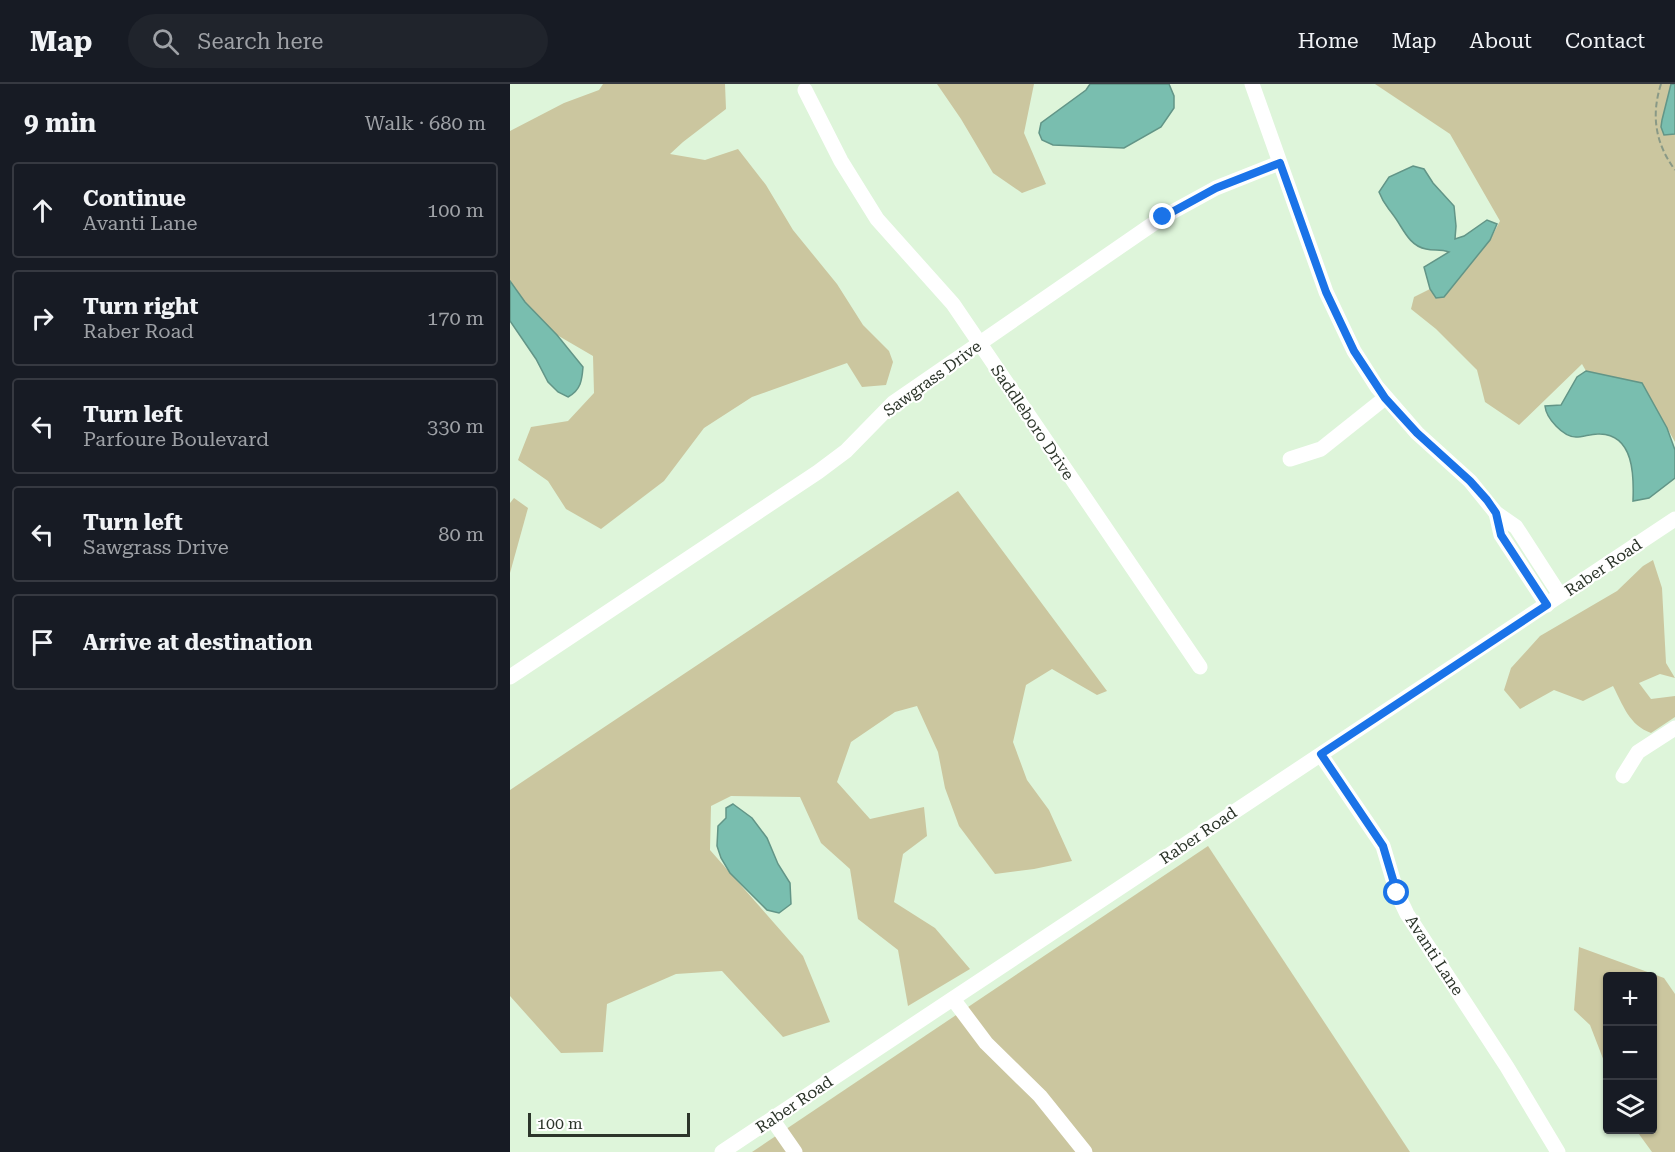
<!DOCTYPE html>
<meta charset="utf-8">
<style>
:root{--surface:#171b24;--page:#20242c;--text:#f1f3f6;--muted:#9ea1a6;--line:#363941}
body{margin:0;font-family:"Roboto Serif",serif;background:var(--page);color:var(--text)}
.controls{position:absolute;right:18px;bottom:18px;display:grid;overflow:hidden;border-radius:6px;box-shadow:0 2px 4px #0004}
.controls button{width:54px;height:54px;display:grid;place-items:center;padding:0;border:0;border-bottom:2px solid var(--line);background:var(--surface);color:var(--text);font:30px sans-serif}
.scale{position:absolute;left:18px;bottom:15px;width:162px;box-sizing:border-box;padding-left:6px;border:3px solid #2c352a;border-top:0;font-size:16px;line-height:21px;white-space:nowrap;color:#2c352a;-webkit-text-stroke:4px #fff;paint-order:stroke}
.stop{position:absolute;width:18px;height:18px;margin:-14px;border:4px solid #1a73e8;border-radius:50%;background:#fff}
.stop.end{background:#1a73e8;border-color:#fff;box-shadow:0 2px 6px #0008}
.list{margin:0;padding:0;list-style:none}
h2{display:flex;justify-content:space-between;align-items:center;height:78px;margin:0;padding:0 24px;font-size:26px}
h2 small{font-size:20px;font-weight:400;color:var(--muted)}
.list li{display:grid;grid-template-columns:39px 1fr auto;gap:18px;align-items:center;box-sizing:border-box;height:96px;margin:0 12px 12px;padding:0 12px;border:2px solid var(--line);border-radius:6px}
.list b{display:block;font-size:22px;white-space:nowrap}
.list p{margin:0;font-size:20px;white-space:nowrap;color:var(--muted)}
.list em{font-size:20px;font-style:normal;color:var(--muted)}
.icon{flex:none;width:33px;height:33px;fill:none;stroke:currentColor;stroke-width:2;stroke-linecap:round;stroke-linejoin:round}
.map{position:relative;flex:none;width:1165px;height:1068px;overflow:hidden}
header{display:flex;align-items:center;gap:36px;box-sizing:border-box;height:84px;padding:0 30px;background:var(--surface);border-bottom:2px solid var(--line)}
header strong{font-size:28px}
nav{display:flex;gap:33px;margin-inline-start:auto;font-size:21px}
.search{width:420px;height:54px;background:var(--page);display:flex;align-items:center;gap:15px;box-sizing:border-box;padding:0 21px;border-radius:33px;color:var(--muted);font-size:22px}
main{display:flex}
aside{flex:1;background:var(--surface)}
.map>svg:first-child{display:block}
</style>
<header>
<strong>Map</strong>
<div class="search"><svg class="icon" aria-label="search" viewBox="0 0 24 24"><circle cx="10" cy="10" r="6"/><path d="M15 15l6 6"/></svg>Search here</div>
<nav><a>Home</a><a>Map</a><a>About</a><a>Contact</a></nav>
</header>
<main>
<aside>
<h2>9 min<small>Walk · 680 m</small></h2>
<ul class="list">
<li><svg class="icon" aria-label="ahead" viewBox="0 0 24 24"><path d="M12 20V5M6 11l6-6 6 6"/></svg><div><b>Continue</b><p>Avanti Lane</p></div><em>100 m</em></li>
<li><svg class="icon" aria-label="right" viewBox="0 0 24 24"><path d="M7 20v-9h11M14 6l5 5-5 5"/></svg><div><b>Turn right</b><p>Raber Road</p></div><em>170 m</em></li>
<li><svg class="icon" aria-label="left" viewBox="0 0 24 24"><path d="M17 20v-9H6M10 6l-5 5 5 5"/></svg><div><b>Turn left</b><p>Parfoure Boulevard</p></div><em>330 m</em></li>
<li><svg class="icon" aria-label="left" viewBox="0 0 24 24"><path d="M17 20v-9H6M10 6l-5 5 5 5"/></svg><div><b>Turn left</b><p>Sawgrass Drive</p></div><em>80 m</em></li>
<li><svg class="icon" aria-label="arrive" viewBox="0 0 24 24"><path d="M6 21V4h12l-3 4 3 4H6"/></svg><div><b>Arrive at destination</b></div></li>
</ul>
</aside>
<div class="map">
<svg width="1165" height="1068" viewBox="0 0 1165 1068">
<rect width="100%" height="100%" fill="#def5da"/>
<!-- green -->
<g fill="#cbc69f">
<path d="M 93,0 L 215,0 L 216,25 L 173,58 L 160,70 L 195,76 L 228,65 L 256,101 L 283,146 L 327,200 L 353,241 L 379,267 L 383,278 L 376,301 L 352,303 L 337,279 L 242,313 L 194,344 L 154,397 L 91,445 L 56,425 L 38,397 L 8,376 L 21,343 L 58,337 L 84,309 L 83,272 L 47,251 L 15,218 L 0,197 L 0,47 L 54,19 L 89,6 Z"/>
<path d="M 427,0 L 524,0 L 514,49 L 536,100 L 512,109 L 483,89 L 451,35 Z"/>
<path d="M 865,0 L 1165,0 L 1165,358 L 1132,299 L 1076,287 L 1072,280 L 1009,341 L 975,318 L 967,286 L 926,245 L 901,225 L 904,213 L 920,205 L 926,214 L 980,156 L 990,137 L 940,50 Z"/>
<path d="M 448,407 L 597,607 L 587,611 L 542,585 L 516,601 L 503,658 L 517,696 L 539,726 L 562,777 L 524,785 L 485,790 L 449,742 L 435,704 L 428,668 L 407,622 L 385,628 L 341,658 L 327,698 L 360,735 L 414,723 L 417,752 L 393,770 L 384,818 L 425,844 L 460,885 L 398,922 L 388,866 L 348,835 L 340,785 L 311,759 L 290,713 L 221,712 L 201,722 L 200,766 L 293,872 L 320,938 L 273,953 L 212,887 L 166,890 L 97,920 L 93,968 L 51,969 L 0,912 L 0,706 Z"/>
<path d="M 4,414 L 18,424 L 0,489 L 0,419 Z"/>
<path d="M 1143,476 L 1152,504 L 1156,579 L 1165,594 L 1150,590 L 1129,599 L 1141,615 L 1165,612 L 1165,633 L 1141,649 C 1119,641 1113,621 1103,602 L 1073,617 L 1044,606 L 1010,625 L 994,606 L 1001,584 L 1030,552 L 1107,507 L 1133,482 Z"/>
<path d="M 698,762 L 900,1068 L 242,1068 Z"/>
<path d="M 1069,863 L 1154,894 L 1165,910 L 1165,1068 L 1142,1068 L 1126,1046 L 1142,1046 L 1142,892 L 1098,892 L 1097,985 L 1080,941 L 1064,926 Z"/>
</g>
<!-- water -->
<g fill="#79beaf" stroke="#629587" stroke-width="1.5">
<path d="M 580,0 L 659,0 L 664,12 L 664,24 L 651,43 L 614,64 L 543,61 L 532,56 L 529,49 L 531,39 L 576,6 Z"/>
<path d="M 1161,0 L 1165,0 L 1165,50 L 1154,51 L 1151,43 L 1152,36 Z"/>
<path d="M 903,82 L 914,85 L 923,99 L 944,122 L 946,142 L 945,155 L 954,152 L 977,136 L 987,140 L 980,156 L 934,213 L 926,214 L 920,205 L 914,183 L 939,168 C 930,165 924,167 916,165 C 899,162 893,144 884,132 C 877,122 874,121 869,108 L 879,93 Z"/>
<path d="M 0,197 L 15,218 L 47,251 L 73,283 C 72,296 71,306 58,313 L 48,308 L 38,298 L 26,275 L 0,237 Z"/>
<path d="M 1076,287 L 1132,299 L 1157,344 L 1165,366 L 1165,394 L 1139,414 L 1123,417 C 1124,392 1124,351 1090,350 C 1082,349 1074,353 1066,353 C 1053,353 1036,334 1035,322 L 1051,321 L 1067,293 Z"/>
<path d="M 223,720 L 242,734 L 257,754 L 268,780 L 280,799 L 281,820 L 269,829 L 257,826 L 220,789 L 211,774 L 207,762 L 208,742 L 216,734 L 216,724 Z"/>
</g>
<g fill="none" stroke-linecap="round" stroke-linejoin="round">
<!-- path -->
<path stroke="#899986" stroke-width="2" stroke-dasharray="6 3" stroke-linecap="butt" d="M 1151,0 C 1141,31 1145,59 1165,86"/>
<!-- minor -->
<g stroke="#fff" stroke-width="15">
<path d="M 742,0 L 816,208 L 844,267 L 867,303 L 907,349 L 960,397 L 986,429 L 1006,443 L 1050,511"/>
<path d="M 295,6 L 331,77 L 367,135 L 443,220 L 690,583"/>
<path d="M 780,375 L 811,365 L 875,314"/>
<path d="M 986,429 L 991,451 L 1037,521"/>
<path d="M 0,593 L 308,388 L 336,367 L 383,319 L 653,133 L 706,104 L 769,79"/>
<path d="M 811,671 L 873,762 L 887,809 L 897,830 L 997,983 L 1048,1068"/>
<path d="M 1113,692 L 1128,668 L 1165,644"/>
<path d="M 443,915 L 476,959 L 530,1012 L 575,1068"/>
<path d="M 262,1035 L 285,1068"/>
<path d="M 212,1068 L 1165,435"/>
</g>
</g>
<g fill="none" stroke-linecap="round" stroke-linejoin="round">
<!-- route -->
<path stroke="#1a73e8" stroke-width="8" d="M 653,133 L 706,104 L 770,79 L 816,208 L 844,267 L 875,314 L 907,349 L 960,397 L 977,416 L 986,429 L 991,451 L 1037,521 L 811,670 L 873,762 L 887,809"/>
</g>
<g text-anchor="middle" stroke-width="4.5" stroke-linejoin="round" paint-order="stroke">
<!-- street labels -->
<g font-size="16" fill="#2c352a" stroke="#fff">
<text transform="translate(422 294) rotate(-36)" y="6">Sawgrass Drive</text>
<text transform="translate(523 338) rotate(56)" y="6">Saddleboro Drive</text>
<text transform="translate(1093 483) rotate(-34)" y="6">Raber Road</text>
<text transform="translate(688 751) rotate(-34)" y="6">Raber Road</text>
<text transform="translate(925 871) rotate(57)" y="6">Avanti Lane</text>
<text transform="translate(284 1020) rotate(-34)" y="6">Raber Road</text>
</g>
</g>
</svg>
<div class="controls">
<button>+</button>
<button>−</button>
<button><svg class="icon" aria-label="layers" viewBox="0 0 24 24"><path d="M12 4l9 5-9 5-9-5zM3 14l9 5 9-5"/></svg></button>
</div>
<div class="scale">100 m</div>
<div class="stop" style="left:887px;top:809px"></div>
<div class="stop end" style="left:653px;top:133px"></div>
</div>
</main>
